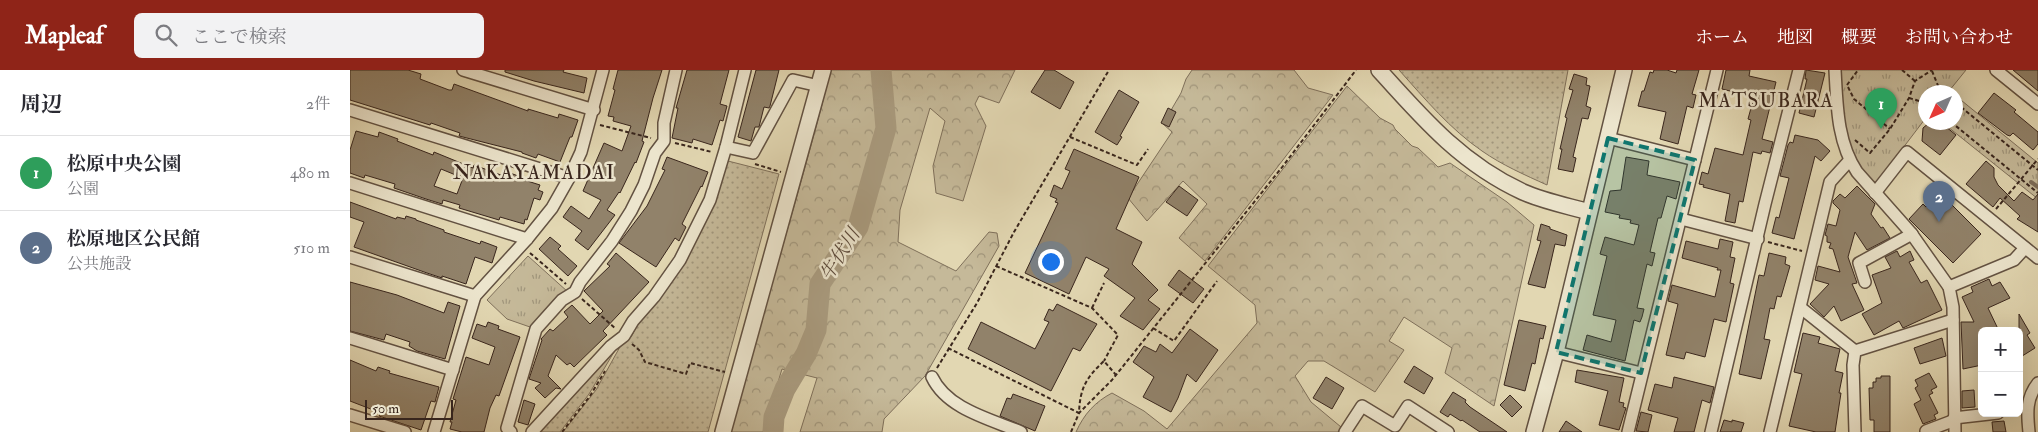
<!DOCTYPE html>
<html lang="ja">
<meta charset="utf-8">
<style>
:root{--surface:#fff;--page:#f2f2f3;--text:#2b2b33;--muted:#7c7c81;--line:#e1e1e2;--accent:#8f2418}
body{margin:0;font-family:"IM FELL Double Pica","Noto Serif JP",serif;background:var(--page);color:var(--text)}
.controls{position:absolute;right:15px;bottom:15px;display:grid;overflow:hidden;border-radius:8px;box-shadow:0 5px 20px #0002}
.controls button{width:45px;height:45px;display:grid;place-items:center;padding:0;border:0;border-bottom:1px solid var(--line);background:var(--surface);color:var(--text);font:25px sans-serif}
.compass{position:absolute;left:1568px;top:15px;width:45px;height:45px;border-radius:50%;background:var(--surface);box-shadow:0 5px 20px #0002;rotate:225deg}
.scale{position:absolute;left:15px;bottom:12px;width:88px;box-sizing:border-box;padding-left:5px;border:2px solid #39261d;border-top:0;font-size:14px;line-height:18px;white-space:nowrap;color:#39261d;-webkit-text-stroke:4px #ece5cd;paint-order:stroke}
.you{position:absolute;left:700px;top:191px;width:18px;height:18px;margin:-12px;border:4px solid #fff;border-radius:50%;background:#1a73e8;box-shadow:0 0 0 8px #1a73e833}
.badge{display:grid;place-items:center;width:32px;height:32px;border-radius:50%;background:var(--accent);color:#fff;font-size:16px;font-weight:700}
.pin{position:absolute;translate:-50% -41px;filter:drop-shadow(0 1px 2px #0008)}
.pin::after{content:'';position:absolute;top:26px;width:18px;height:15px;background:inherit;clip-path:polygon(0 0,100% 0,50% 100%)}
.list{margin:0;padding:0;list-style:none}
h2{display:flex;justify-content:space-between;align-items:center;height:65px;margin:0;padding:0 20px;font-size:21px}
h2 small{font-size:16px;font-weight:400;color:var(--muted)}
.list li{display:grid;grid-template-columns:32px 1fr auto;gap:15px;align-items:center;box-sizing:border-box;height:75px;padding:0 20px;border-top:1px solid var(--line)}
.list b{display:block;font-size:19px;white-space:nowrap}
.list p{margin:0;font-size:16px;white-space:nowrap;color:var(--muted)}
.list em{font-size:16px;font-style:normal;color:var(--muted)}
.icon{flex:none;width:28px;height:28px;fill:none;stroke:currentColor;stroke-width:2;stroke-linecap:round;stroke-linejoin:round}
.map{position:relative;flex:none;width:1688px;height:362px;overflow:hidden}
header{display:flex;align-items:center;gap:30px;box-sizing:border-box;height:70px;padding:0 25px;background:var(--accent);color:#fff}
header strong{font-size:24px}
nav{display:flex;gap:28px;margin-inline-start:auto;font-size:18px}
.search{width:350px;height:45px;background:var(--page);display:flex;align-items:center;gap:12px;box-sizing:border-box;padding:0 18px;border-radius:8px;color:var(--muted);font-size:19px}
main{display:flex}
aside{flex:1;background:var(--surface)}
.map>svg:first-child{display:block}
</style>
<header>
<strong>Mapleaf</strong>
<div class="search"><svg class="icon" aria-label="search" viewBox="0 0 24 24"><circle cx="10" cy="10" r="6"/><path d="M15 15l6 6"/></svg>ここで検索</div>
<nav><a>ホーム</a><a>地図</a><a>概要</a><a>お問い合わせ</a></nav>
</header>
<main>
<aside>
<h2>周辺<small>2件</small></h2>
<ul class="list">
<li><span class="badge" style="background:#2e9e5b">1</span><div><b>松原中央公園</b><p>公園</p></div><em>480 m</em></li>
<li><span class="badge" style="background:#5c6f8a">2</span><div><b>松原地区公民館</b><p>公共施設</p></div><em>510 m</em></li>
</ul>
</aside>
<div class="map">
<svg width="1688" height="362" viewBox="0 0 1688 362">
<defs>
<pattern id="grass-dots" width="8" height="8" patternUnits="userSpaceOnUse" patternTransform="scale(1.25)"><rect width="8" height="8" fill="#c5b999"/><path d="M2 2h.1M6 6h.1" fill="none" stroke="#a1967c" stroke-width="1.8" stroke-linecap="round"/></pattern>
<pattern id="forest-crowns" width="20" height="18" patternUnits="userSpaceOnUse" patternTransform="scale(1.25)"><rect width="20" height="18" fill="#c5b999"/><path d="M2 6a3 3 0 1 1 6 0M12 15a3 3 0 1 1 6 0" fill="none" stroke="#a1967c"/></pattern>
<pattern id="park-tufts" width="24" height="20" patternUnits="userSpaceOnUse" patternTransform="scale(1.25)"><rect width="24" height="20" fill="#c5b999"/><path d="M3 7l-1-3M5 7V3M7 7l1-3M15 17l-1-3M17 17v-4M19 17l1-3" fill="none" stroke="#a1967c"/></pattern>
</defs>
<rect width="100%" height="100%" fill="#e2d7b2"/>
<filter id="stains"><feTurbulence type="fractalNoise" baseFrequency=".004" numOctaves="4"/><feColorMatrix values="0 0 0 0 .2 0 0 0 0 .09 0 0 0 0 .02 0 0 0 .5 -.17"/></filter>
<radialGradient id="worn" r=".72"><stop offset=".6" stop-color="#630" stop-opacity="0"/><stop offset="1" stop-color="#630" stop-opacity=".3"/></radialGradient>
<!-- grass -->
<g fill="url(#grass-dots)" stroke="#7f705b">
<path d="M 1049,0 L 1218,0 L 1197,115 C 1175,105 1152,95 1132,81 C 1100,59 1075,29 1049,0 Z"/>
<path d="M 378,91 L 429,104 L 358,362 L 213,362 L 246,320 L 271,275 L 281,267 L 288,254 L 337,189 L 367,127 Z"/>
<path d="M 267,277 L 239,324 L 210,362 L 189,362 Z"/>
</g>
<!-- forest -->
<g fill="url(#forest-crowns)" stroke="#7f705b">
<path d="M 481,0 L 665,0 L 649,33 L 629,26 L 625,34 L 636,56 L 613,131 L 586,123 L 583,96 L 595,51 L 580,38 L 550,140 L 548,172 L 606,201 L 639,162 L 647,163 L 649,176 L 575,306 L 534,349 L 532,362 L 450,362 L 467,308 L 432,299 L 413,362 L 380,362 C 413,241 450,121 481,0 Z"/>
<path d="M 842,0 L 944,0 L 958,18 L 983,25 L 855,191 L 829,168 L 857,134 L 833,111 L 797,151 L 778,128 L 822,62 L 813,54 L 831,23 L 836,9 Z"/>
<path d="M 997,16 L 1030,48 L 1043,55 L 1045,59 L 1062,76 L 1068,78 L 1088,97 L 1100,93 L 1157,132 L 1184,155 L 1144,336 L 1095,303 L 1102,278 L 1054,247 L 1039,271 L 1054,280 L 1025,322 L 974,291 L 958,291 L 945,306 L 961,332 L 991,357 L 988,362 L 726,362 C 734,344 745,332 762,323 L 794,341 L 817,359 L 907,253 L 905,235 L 858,196 Z"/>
</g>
<!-- park -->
<g fill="url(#park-tufts)" stroke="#7f705b">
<path d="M 1487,0 L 1616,0 L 1599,21 L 1601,22 L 1576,22 L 1575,49 L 1527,112 L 1521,112 L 1509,98 L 1498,76 Z"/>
<path d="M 1606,26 L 1688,93 L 1688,129 L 1593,53 L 1606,52 Z"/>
<path d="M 178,186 L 218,222 L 208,225 L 180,257 L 157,249 L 137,230 Z"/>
</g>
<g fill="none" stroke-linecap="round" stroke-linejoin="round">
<!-- stream -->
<path stroke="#7c6c58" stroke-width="4" d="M 1681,112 L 1688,117"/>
<!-- river -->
<path stroke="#a99b7f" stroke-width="21" d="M 423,362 L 424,347 L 435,319 L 456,284 L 466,260 L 470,214 L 508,157 L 536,58 L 531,0"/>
</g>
<!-- building -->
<g fill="#91826a" stroke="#39261d" fill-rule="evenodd">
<path d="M 0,0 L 58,0 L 71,4 L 70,9 L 99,20 L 102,20 L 104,14 L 178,41 L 178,39 L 208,48 L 209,44 L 228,50 L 222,67 L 220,67 L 210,92 L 188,84 L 186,88 L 172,83 L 172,82 L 109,66 L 110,63 L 81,53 L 80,55 L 0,30 Z"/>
<path d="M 155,0 L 214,0 L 213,2 L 237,8 L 234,23 L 184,11 L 155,2 Z"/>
<path d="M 268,0 L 312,0 L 303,28 L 292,71 L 294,72 L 286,93 L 285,92 L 270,123 L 269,122 L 257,140 L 265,145 L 238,180 L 225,170 L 232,161 L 213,147 L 221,136 L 239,149 L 251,130 L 233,121 L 254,73 L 272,81 L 281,56 L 263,51 L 264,47 L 258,46 L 265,20 L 263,19 Z"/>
<path d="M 337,0 L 379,0 L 370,34 L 377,36 L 373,51 L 370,50 L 362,75 L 343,69 L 342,73 L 322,68 L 328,38 L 326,38 Z"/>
<path d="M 406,0 L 429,0 L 420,36 L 419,38 L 414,37 L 409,57 L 405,57 L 401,71 L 388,67 Z"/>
<path d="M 695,0 L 704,0 L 724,12 L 710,39 L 681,22 Z"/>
<path d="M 1304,0 L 1317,0 L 1326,3 L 1327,0 L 1349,0 L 1342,24 L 1346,25 L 1343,38 L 1337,36 L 1328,74 L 1310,69 L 1316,42 L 1288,36 L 1292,21 L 1294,21 L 1300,2 L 1303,3 Z"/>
<path d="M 1376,0 L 1400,0 L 1399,6 L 1426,12 L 1412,69 L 1423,72 L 1420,83 L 1412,81 L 1411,84 L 1403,82 L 1393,132 L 1389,131 L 1385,153 L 1375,151 L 1380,124 L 1353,117 L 1354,115 L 1349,114 L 1352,102 L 1358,104 L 1365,78 L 1393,85 L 1401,50 L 1398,49 L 1404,27 L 1372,19 Z"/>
<path d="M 1456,0 L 1475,3 L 1464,47 L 1449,43 L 1457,9 L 1455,9 Z"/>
<path d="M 1663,0 L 1688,0 L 1688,21 Z"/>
<path d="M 1224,4 L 1237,8 L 1236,15 L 1240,16 L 1236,36 L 1241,38 L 1238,49 L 1232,48 L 1223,87 L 1226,88 L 1223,102 L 1208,99 L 1212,79 L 1210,79 L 1217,48 L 1215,47 L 1223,20 L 1219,19 Z"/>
<path d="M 769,20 L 789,32 L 770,66 L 772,67 L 767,75 L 745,62 Z"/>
<path d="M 1644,23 L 1666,40 L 1664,42 L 1688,62 L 1688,74 L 1683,80 L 1663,63 L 1660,66 L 1657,65 L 1628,43 Z"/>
<path d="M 818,38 L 826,42 L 819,57 L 811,53 Z"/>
<path d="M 1580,52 L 1590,52 L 1606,65 L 1590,85 L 1572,71 L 1573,58 Z"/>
<path d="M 6,61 L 28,67 L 29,62 L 48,69 L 47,71 L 83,85 L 84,82 L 123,98 L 124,95 L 159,108 L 160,103 L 171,107 L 171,109 L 190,115 L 188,120 L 193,122 L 190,130 L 184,128 L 177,150 L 175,149 L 174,154 L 150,147 L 149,150 L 109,138 L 110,135 L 93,130 L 92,134 L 76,129 L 44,118 L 45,114 L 15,105 L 14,108 L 0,103 L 0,80 ZM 91,99 L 113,108 L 107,124 L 84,116 Z"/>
<path d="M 1445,65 L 1468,70 L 1480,81 L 1471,91 L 1465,86 L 1444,169 L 1422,163 L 1426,147 L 1429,148 L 1439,108 L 1430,106 L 1435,87 L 1438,75 L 1440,72 L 1443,73 Z"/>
<path d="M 724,79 L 789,107 L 766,159 L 792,172 L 782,194 L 808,220 L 798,230 L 810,239 L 793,260 L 770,246 L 785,228 L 754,206 L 759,199 L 736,187 L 719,224 L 675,203 L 708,133 L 705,132 L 707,129 L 700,126 L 704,115 L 712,119 L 720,101 L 715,99 Z"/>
<path d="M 317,87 L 358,102 L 352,117 L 351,116 L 332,154 L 336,157 L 329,171 L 325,168 L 306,197 L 269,173 L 297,136 L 315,100 L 312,99 Z"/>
<path d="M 1276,87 L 1299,91 L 1297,105 L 1330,112 L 1326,129 L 1317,126 L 1311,148 L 1308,148 L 1300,182 L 1305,183 L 1302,196 L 1297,194 L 1287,238 L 1294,239 L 1292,247 L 1290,252 L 1284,250 L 1275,291 L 1233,280 L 1237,265 L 1261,272 L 1266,250 L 1243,245 L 1257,186 L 1250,184 L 1255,167 L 1284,175 L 1289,155 L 1280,153 L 1281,150 L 1269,148 L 1270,145 L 1255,142 L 1260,121 L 1271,120 Z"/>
<path d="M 1636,91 L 1644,98 L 1644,107 L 1648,115 L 1664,131 L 1672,122 L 1683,130 L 1688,124 L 1688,162 L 1667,149 L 1670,146 L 1650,128 L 1643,137 L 1616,114 Z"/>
<path d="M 829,116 L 848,130 L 837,146 L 816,132 Z"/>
<path d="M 1507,116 L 1525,134 L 1521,144 L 1531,158 L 1533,157 L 1540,168 L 1517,180 L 1505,162 L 1498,187 L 1507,213 L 1502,214 L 1514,240 L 1491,251 L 1484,236 L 1474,247 L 1460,234 L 1479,214 L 1465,210 L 1468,196 L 1490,202 L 1483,179 L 1479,178 L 1481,173 L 1477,172 L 1477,166 L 1475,165 L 1478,154 L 1486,156 L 1490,140 L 1483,133 L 1483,131 L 1490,124 L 1495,128 Z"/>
<path d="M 1587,125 L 1593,130 L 1595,128 L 1631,164 L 1603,193 L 1559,149 L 1573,134 L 1576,137 Z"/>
<path d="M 0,132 L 46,149 L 47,147 L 55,149 L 56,146 L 66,149 L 66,150 L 94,160 L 94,162 L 130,174 L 131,171 L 147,177 L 142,193 L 125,187 L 116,214 L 92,206 L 92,208 L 77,203 L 4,177 L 14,152 L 0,147 Z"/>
<path d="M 1191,154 L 1200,157 L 1200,159 L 1217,165 L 1215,176 L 1205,174 L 1195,218 L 1178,214 L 1191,171 L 1187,170 Z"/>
<path d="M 200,167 L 211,176 L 208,179 L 227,196 L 218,206 L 189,179 Z"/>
<path d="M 1370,169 L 1383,172 L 1380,187 L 1385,188 L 1380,213 L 1384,214 L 1376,252 L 1364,249 L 1355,287 L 1336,282 L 1334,289 L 1316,285 L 1328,234 L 1318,231 L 1322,215 L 1365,227 L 1371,200 L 1367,200 L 1368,198 L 1332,188 L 1336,171 L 1368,179 Z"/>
<path d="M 1547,181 L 1550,187 L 1560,181 L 1564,190 L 1559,192 L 1571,213 L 1577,210 L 1592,240 L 1553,258 L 1549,251 L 1524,265 L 1512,244 L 1532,233 L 1522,205 L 1541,198 L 1535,187 Z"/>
<path d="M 266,183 L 299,212 L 253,261 L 257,265 L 224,297 L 220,293 L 217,295 L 206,285 L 198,306 L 211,319 L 206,318 L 195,328 L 185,318 L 191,313 L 179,309 L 192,270 L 191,269 L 200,259 L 203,261 L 218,247 L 214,242 L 222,235 L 240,254 L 253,241 L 234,221 L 260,196 L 257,194 Z"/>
<path d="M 1419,183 L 1436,187 L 1435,194 L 1440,196 L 1431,227 L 1427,226 L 1424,239 L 1420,238 L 1414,269 L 1420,270 L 1411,309 L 1389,304 L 1409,205 L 1414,206 Z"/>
<path d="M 829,200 L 854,219 L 843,233 L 818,215 Z"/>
<path d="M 1639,209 L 1642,216 L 1650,212 L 1660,228 L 1638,238 L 1649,261 L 1632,261 L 1632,295 L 1613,299 L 1611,252 L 1624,252 L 1612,227 L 1623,222 L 1621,217 Z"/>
<path d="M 0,212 L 47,225 L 94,243 L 98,232 L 110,236 L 95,289 L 67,281 L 59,276 L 60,272 L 36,264 L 34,270 L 0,261 Z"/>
<path d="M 707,234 L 747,254 L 730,281 L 723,278 L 701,321 L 618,279 L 631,252 L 685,279 L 699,252 L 694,250 L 699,239 L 703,241 Z"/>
<path d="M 1669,244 L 1680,263 L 1677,265 L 1685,278 L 1669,288 Z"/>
<path d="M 1169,250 L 1196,256 L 1193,269 L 1190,268 L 1185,294 L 1182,293 L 1175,321 L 1154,315 Z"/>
<path d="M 138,252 L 149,256 L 148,259 L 170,267 L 149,326 L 146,325 L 140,338 L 134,362 L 112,362 L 100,359 L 102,352 L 100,352 L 106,330 L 103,329 L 116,287 L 139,295 L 145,277 L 122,268 L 127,254 L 136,257 Z"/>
<path d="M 840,259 L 868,280 L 846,312 L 837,304 L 828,328 L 821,342 L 793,327 L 804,307 L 783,292 L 794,276 L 806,282 L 810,274 L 822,283 Z"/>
<path d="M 1453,263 L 1470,267 L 1468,273 L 1490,279 L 1485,301 L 1493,303 L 1489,323 L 1491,323 L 1485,362 L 1466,362 L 1439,356 L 1452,304 L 1444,302 Z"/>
<path d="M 1592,268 L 1596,286 L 1570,294 L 1564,278 Z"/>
<path d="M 0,290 L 26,301 L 28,297 L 40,301 L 39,303 L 89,317 L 85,332 L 81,331 L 71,360 L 29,346 L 31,343 L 0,331 Z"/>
<path d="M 1064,296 L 1083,308 L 1074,324 L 1054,312 Z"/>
<path d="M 1227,300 L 1274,308 L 1269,332 L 1274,333 L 1273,337 L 1276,338 L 1269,360 L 1249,355 L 1258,321 L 1225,312 Z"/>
<path d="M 1579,303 L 1587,317 L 1581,320 L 1583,323 L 1579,325 L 1588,343 L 1584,345 L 1586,349 L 1573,354 L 1564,334 L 1571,330 L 1565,318 L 1568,316 L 1565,310 Z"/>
<path d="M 1531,306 L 1540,306 L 1540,362 L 1524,362 L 1524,350 L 1520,350 L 1519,318 L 1523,318 L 1523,312 L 1526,312 L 1526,308 L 1531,308 Z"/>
<path d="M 976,307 L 994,318 L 982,339 L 963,328 Z"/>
<path d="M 1324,307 L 1364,317 L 1360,333 L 1352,330 L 1344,362 L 1324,362 L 1328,348 L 1298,340 L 1305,314 L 1322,318 Z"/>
<path d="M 1624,320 L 1625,337 L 1612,338 L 1612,321 Z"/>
<path d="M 1103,322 L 1116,330 L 1115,332 L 1120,337 L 1157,362 L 1130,362 L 1112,350 L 1111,351 L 1100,344 L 1098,347 L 1090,342 Z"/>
<path d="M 663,324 L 695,336 L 685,361 L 650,346 L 657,328 L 661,329 Z"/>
<path d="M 1160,325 L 1172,337 L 1162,347 L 1150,335 Z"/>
<path d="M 174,330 L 185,334 L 178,355 L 168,352 Z"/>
<path d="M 1291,342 L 1302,345 L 1298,362 L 1286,361 Z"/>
<path d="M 1374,350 L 1382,352 L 1382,350 L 1394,353 L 1391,362 L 1370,362 Z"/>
<path d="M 1216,351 L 1232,362 L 1209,362 Z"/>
<path d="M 1654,351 L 1656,362 L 1643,362 L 1642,352 Z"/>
</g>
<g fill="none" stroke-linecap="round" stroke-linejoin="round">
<!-- minor casing -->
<g stroke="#635242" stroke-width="14">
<g id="minor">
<path d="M 113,0 L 244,40"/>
<path d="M 1485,0 C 1487,35 1487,72 1507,102 L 1561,163 L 1599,217 L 1603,237 L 1605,362"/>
<path d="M 1646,0 L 1688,34"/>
<path d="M 0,40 L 219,108"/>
<path d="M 1258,68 L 1345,90"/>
<path d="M 376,77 L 403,83 L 443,10 L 469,16"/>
<path d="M 0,113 L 177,169"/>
<path d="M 1525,123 L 1557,82 L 1688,188"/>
<path d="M 1331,149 L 1408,169"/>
<path d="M 0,187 L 125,226"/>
<path d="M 1515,212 L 1509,193 L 1562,164"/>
<path d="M 1599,217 L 1664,190 L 1675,178"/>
<path d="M 1451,238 L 1505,281"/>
<path d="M 0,268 L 103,300"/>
<path d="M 1206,282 L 1291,303"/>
<path d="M 582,307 C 597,339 640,349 671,362"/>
<path d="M 0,345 L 55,362"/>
<path d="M 1604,348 L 1648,343"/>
<path d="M 1576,361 L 1605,350"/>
<path d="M 84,362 L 125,226 L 177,169 L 202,138 L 219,108 L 231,82 L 253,0"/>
<path d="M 161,362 L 157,358 L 186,259 L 212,230 L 225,222 L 230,212 L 262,171 L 281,141 L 294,115 L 305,83 L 314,71 L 314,53 L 326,0"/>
<path d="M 182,362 L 261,276 L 274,266 L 283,251 L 304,227 L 330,190 L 360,130 L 376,77 L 395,0"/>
<path d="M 995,362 L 1012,336 L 1045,356 L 1058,336 L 1098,362"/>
<path d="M 1278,362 L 1367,0"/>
<path d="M 1361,362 L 1415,134 L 1449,0"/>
<path d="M 1420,362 L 1480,112 L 1499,91"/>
<path d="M 1505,362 L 1503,295 L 1505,281 L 1603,250"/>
<path d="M 1679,362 C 1677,343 1676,328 1688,313"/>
</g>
</g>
<!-- tertiary casing -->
<g stroke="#635242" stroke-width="18">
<g id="tertiary">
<path d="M 1029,0 C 1073,49 1112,94 1173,122 C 1193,131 1218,136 1239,142"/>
<path d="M 373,362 L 473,0"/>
<path d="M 1184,362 L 1206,282 L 1274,0"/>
</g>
</g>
<!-- path -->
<g stroke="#39261d" stroke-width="2" stroke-dasharray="4 2.5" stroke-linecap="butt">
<path d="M 1552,0 L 1565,11"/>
<path d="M 1582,1 L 1589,18 L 1593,22"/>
<path d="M 1497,15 L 1508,0"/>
<path d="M 1498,17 L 1504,29 L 1540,59"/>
<path d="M 1559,28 L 1576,33"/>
<path d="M 1606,33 L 1688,100"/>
<path d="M 1601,52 L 1688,123"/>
<path d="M 250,55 L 301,68"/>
<path d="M 720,67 L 787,95 L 798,79"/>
<path d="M 1505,70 L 1520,83 L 1540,59 L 1559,28 L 1565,11 L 1582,0"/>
<path d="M 325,73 L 362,82"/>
<path d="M 405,94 L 431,102"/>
<path d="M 1646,139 L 1688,89"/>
<path d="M 1418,172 L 1452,181"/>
<path d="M 180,183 L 216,214"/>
<path d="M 646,196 L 742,238 L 768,265 L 754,291"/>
<path d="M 232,229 L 266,259"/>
<path d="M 742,238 L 754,213"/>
<path d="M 803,258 L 824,271 L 867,211"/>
<path d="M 282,274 L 289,280 L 295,292 L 336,304 L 340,293 L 375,302"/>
<path d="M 598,278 L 729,343 C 730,318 736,308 754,291 L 766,305"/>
<path d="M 587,298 L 627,233 L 664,162 L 759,0"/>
<path d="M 212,362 L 240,326 L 255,301"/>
<path d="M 721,362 L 729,343 L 762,310 L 933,96 L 1006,0"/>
</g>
<!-- minor -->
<use href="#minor" stroke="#ece5cd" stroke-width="11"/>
<!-- tertiary -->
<use href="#tertiary" stroke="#ece5cd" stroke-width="15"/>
</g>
<!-- marked area -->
<path fill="#0f766e" fill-opacity="0.2" stroke="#0f766e" stroke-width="4" stroke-dasharray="10 6" stroke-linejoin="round" d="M 1258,68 L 1345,90 L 1291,303 L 1206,282 Z"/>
<g text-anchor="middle" stroke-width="5" stroke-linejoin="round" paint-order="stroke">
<!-- water labels -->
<g font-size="19" font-style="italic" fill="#5b493a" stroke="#ece5cd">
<text transform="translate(489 184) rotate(-58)" y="7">牛伏川</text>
</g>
<!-- quarter labels -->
<g font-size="20" letter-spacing="1" fill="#39261d" stroke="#ece5cd">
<text x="1416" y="37">MATSUBARA</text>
<text x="184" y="109">NAKAYAMADAI</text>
</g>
</g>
<rect width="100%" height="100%" filter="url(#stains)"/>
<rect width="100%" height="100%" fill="url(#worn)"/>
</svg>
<div class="controls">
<button>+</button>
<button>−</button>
</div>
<svg class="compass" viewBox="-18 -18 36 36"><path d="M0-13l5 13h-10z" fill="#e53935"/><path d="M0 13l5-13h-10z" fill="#7c7c81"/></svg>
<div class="scale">50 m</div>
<div class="you"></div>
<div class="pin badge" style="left:1531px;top:59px;background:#2e9e5b">1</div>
<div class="pin badge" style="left:1589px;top:152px;background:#5c6f8a">2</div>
</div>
</main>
